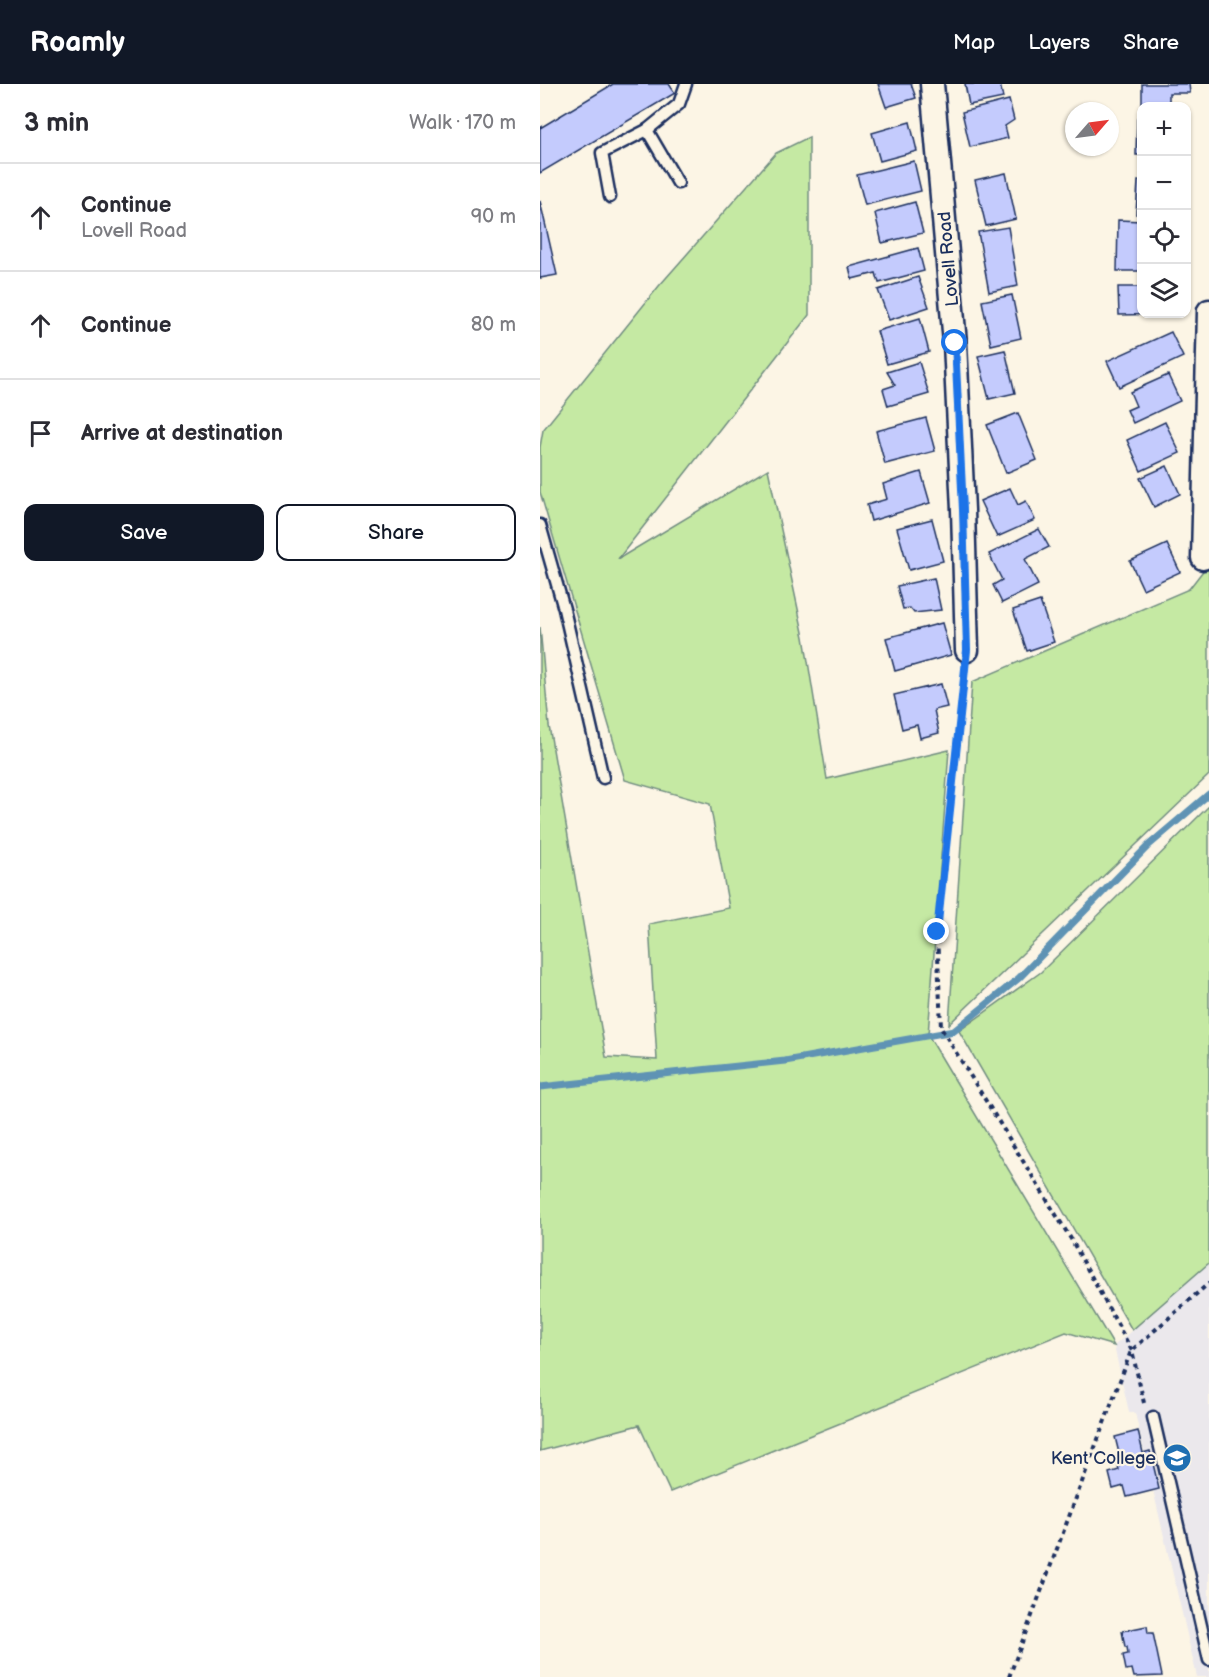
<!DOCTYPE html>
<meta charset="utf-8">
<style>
:root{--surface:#fff;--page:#f7f7f7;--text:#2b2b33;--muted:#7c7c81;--line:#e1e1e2;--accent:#111827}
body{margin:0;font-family:"Balsamiq Sans",sans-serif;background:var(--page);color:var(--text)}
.controls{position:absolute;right:18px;top:18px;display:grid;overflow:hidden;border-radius:12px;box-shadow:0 2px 4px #0004}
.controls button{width:54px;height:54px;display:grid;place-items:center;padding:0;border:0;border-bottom:2px solid var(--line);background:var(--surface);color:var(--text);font:30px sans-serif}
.compass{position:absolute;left:525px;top:18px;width:54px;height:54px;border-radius:50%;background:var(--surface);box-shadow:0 2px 4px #0004;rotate:62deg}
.stop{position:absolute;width:18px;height:18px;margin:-14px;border:4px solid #1a73e8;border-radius:50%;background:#fff}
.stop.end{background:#1a73e8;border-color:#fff;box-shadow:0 2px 6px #0008}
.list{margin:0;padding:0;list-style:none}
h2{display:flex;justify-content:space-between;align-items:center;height:78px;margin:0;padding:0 24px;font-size:26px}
h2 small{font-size:20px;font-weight:400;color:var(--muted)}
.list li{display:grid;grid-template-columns:39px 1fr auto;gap:18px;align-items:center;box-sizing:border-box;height:108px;padding:0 24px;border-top:2px solid var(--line)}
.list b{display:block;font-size:22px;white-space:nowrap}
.list p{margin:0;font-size:20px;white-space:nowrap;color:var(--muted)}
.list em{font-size:20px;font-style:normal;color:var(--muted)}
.actions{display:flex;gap:12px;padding:18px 24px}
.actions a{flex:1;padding:14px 0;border:2px solid var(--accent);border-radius:12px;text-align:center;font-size:21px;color:var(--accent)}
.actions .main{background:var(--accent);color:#fff}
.icon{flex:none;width:33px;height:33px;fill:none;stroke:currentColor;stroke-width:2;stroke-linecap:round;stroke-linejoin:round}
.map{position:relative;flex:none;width:669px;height:1593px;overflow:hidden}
header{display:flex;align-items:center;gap:36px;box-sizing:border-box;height:84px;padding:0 30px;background:var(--accent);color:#fff}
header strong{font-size:28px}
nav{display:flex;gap:33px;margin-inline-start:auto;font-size:21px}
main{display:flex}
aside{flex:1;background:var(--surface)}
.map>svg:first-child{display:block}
</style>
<header>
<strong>Roamly</strong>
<nav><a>Map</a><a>Layers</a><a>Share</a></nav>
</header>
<main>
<aside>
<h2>3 min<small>Walk · 170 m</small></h2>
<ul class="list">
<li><svg class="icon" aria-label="ahead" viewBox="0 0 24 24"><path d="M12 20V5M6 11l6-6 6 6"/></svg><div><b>Continue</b><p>Lovell Road</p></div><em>90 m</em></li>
<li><svg class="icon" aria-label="ahead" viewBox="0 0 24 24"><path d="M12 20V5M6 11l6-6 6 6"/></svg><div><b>Continue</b></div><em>80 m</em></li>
<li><svg class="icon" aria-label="arrive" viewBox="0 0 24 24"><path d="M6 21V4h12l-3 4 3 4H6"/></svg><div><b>Arrive at destination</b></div></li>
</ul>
<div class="actions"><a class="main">Save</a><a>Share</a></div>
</aside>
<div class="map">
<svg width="669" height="1593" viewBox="0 0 669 1593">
<rect width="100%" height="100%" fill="#fcf5e5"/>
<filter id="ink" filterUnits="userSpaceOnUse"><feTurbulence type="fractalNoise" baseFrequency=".0167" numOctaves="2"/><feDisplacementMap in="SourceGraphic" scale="12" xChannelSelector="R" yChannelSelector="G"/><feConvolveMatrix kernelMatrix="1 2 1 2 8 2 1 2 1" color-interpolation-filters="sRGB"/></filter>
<g filter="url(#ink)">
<!-- built -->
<path fill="#ebe8ec" d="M 669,1179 L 669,1593 L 657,1593 L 595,1329 L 589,1328 L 574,1262 Z"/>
<!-- green -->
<g fill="#c5e9a3" stroke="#708c80" stroke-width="1.5">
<path d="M 269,53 L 269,231 L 78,475 L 228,385 L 264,553 L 287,695 L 409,666 L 388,951 L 574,1262 L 526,1248 L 130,1408 L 99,1341 L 0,1367 L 0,543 L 9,642 L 66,973 L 117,976 L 109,840 L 189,824 L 170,720 L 85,696 L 0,408 L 0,363 L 3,346 L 119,202 L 236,69 Z"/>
<path d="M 669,479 L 669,691 L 409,940 L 432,598 L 649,505 Z"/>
<path d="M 669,722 L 669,1179 L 592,1246 L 419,947 L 501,888 Z"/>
</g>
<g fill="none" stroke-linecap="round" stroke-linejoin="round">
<!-- stream -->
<path stroke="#5f93b4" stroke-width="7" d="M 0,1003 L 245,977 L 414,947 L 479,894 L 609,761 L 669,710"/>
</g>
<!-- building -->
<g fill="#c4cbfd" stroke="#1b2f5e" stroke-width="1.5">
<path d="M 73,0 L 129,0 L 135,9 L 0,89 L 0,44 Z"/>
<path d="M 338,0 L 371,0 L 376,14 L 346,23 Z"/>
<path d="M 425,0 L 460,0 L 463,14 L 429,21 Z"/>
<path d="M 602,0 L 649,0 L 650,9 L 629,9 L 629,22 L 602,22 Z"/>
<path d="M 469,16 L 474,36 L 465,42 L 468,54 L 430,63 L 422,28 Z"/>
<path d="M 597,34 L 602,34 L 602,71 L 596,71 Z"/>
<path d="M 370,38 L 377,67 L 340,77 L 332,49 Z"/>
<path d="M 374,77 L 381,107 L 325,121 L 317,91 Z"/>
<path d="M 466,89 L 476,135 L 446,142 L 435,96 Z"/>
<path d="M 598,97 L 602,97 L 602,131 L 596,130 Z"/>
<path d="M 0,117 L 17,191 L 0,194 Z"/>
<path d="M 375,118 L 383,149 L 342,159 L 335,129 Z"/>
<path d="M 578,136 L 602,137 L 602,187 L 577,187 Z"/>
<path d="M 468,143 L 478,202 L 449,208 L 438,148 Z"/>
<path d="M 378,164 L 384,187 L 339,199 L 336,189 L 312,195 L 309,183 Z"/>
<path d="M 378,193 L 389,223 L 349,236 L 338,206 Z"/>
<path d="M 578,203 L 602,203 L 602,230 L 633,230 L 579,231 Z"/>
<path d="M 472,211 L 481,254 L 451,261 L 442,217 Z"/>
<path d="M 380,234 L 389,268 L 347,280 L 337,247 Z"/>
<path d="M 631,248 L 643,273 L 579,303 L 567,277 Z"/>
<path d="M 465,266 L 475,309 L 449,315 L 438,272 Z"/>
<path d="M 379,278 L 389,310 L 348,322 L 343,305 L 355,301 L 347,288 Z"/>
<path d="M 628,291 L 640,317 L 593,339 L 587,326 L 596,322 L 590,308 Z"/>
<path d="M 478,329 L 497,376 L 466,389 L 447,341 Z"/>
<path d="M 386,334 L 395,367 L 345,380 L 336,347 Z"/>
<path d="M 625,338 L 640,369 L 601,387 L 587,356 Z"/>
<path d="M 627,382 L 640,410 L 614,423 L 600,394 Z"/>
<path d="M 381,388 L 390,419 L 331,437 L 327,421 L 347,415 L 343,400 Z"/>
<path d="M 470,404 L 478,421 L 486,417 L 495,436 L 457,453 L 440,417 Z"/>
<path d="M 392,435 L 403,477 L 369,486 L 357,444 Z"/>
<path d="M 499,445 L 509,463 L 485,475 L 498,501 L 462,519 L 453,501 L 462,496 L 449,470 Z"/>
<path d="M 627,460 L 640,488 L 603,505 L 590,477 Z"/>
<path d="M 394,494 L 401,526 L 374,529 L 370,524 L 363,525 L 357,502 Z"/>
<path d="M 500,517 L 514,558 L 487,567 L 473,526 Z"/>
<path d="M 402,539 L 411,571 L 355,587 L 346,554 Z"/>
<path d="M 401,600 L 407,623 L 394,626 L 399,649 L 380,654 L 377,641 L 362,645 L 354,611 Z"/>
<path d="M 598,1347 L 603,1369 L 610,1367 L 619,1405 L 587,1413 L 584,1402 L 573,1405 L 569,1389 L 579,1386 L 577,1374 L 580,1373 L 575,1353 Z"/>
<path d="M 607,1542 L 608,1549 L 613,1549 L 622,1592 L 594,1593 L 592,1585 L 586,1586 L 583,1571 L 588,1570 L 587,1563 L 585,1563 L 582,1547 Z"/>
</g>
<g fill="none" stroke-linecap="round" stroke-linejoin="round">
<!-- service casing -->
<g stroke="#1b2f5e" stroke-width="15">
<g id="service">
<path d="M 107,46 L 138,99"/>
<path d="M 70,113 L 62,69 L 107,46 L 139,20 L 146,0"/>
<path d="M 0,441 L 24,525 L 63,694"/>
<path d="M 613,1333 L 669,1576"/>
</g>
</g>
<!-- minor casing -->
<g stroke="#1b2f5e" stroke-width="27">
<g id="minor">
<path d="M 392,0 L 415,259 L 423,426 L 427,566"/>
<path d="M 663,474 L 669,227"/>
</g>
</g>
<!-- path -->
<g stroke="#1b2f5e" stroke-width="4" stroke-dasharray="4.5 4.5" stroke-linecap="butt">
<path d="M 425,587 L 397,848 L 401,944 L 531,1155 L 592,1267 L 604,1319"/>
<path d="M 469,1593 L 591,1267 L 669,1199"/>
</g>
<!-- service -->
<use href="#service" stroke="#fcf5e5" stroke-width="10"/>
<!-- minor -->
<use href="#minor" stroke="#fcf5e5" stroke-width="22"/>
</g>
</g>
<g fill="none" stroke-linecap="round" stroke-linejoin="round" filter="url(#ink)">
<!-- route -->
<path stroke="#1a73e8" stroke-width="8" d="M 397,848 L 427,566 L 423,426 L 415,259"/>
</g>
<!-- icons -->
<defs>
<g id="school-disc" transform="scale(1.5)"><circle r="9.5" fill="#1f6fb2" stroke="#fcf5e5"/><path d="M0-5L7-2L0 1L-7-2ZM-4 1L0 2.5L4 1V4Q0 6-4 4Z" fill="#fff"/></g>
</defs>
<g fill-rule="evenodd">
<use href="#school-disc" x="637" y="1374"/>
</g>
<g text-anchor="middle" stroke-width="4.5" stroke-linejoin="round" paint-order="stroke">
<!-- street labels -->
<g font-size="18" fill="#1b2f5e" stroke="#fcf5e5">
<text transform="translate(408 175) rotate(-95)" y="6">Lovell Road</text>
</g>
<!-- poi labels -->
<g font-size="18" fill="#1b2f5e" stroke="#fcf5e5" text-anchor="end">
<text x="616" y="1380">Kent College</text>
</g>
</g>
</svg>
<div class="controls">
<button>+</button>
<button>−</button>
<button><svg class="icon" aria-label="locate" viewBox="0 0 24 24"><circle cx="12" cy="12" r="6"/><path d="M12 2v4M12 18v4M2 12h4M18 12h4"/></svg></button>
<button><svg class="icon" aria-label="layers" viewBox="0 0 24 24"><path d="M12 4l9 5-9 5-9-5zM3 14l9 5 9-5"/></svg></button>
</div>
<svg class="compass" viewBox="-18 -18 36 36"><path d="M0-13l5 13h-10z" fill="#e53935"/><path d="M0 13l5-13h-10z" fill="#7c7c81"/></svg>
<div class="stop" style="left:415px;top:259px"></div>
<div class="stop end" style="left:397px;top:848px"></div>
</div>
</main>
